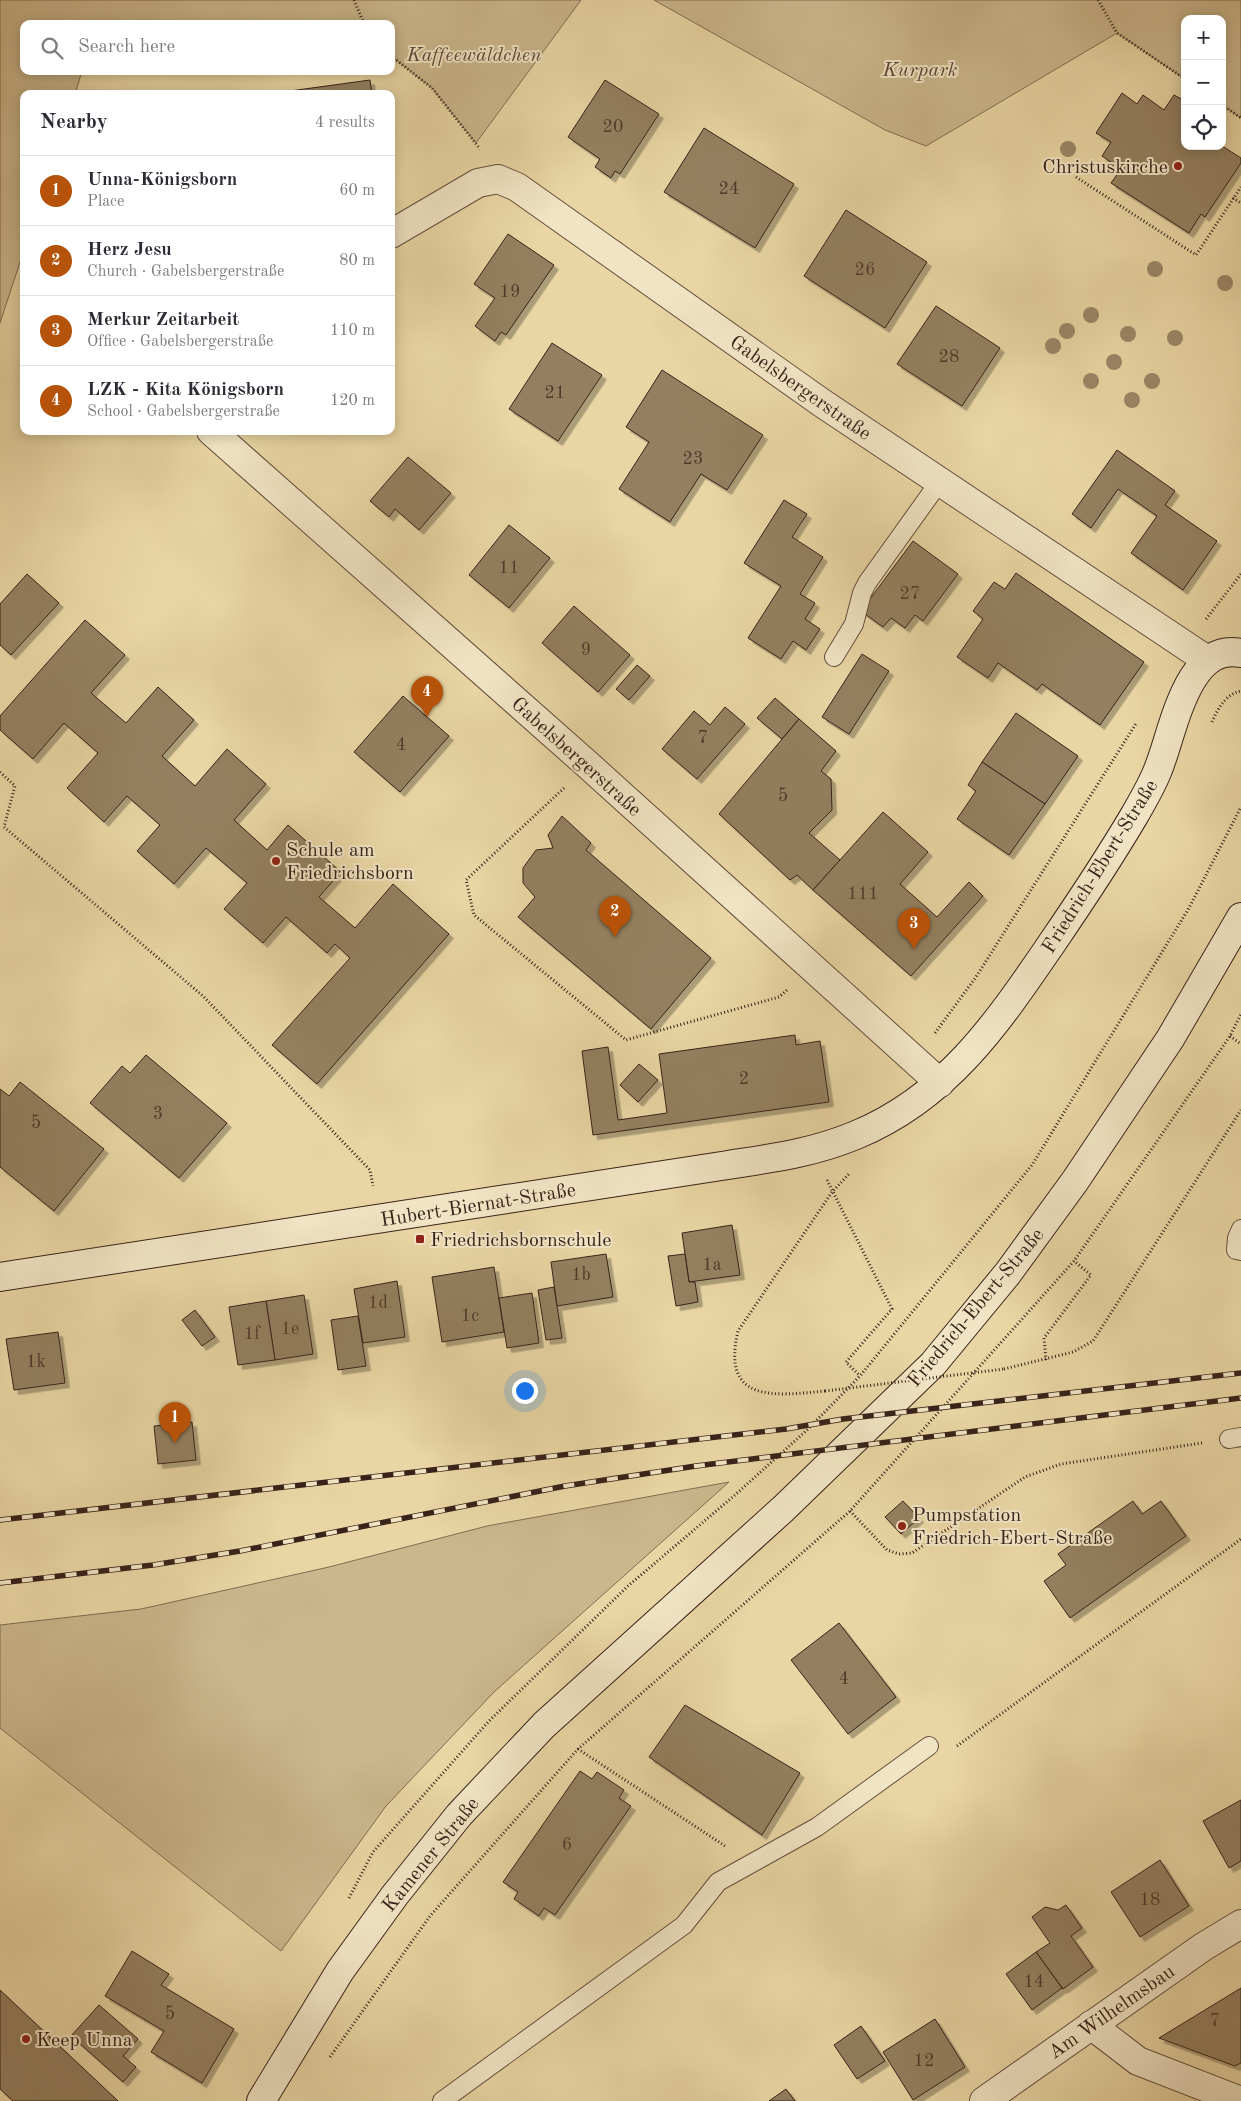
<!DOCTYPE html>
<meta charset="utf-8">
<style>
:root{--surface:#fff;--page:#f2f2f3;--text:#2b2b33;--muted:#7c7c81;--line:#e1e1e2;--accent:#b45309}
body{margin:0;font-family:"Old Standard TT",serif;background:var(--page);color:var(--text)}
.controls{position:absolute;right:15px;top:15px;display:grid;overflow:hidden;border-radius:10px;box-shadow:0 2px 12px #0003}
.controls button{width:45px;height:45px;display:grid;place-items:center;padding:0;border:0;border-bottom:1px solid var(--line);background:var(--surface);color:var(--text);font:25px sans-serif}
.you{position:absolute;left:524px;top:1390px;width:18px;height:18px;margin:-12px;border:4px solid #fff;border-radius:50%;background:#1a73e8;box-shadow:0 0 0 8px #1a73e833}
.badge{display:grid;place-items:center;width:32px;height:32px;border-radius:50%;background:var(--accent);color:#fff;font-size:16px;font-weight:700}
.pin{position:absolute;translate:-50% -41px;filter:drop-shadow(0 1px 2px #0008)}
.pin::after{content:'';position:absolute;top:26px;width:18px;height:15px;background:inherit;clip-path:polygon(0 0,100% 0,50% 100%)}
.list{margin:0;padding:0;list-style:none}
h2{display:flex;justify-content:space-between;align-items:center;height:65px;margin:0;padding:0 20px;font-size:21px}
h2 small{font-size:16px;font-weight:400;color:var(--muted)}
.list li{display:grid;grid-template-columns:32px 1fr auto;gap:15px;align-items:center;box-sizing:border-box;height:70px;padding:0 20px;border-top:1px solid var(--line)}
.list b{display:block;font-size:19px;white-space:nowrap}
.list p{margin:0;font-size:16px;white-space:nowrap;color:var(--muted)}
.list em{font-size:16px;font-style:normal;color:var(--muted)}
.icon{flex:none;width:28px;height:28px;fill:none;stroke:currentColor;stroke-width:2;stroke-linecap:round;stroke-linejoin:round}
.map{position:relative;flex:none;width:1241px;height:2101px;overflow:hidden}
.search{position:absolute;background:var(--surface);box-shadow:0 2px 12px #0003;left:20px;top:20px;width:375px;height:55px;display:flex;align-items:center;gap:12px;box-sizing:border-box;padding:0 18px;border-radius:10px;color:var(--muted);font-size:19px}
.panel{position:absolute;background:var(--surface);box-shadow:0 2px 12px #0003;left:20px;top:90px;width:375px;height:345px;border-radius:10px}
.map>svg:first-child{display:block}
</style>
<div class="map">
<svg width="1241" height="2101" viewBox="0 0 1241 2101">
<defs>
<filter id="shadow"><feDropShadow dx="4.5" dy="4.5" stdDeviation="0" flood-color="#0004"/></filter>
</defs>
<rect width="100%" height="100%" fill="#e9d6a4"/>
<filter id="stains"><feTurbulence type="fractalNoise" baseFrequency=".004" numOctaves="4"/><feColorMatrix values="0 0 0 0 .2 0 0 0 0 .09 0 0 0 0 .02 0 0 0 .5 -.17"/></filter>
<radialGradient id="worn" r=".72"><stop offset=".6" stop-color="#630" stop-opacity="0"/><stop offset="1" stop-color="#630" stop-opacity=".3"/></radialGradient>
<!-- green -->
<g fill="#cbb78c" stroke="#826c52">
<path d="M 0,0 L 581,0 L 476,143 L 432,88 L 391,56 L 391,24 L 24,24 L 24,71 L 82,71 L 75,94 L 24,94 L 24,250 L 0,323 Z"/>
<path d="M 654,0 L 1241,0 L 1241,118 L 1222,105 L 1222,19 L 1185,19 L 1185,79 L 1117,33 L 926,146 L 885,130 Z"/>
<path d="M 729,1482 L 494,1692 L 386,1806 L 281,1951 L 0,1728 L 0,1625 L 141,1609 L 329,1567 L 487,1526 Z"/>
</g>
<!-- building -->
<g fill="#948061" stroke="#382219" filter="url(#shadow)">
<path d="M 370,80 L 372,94 L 291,94 L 290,91 Z"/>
<path d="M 605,80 L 659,114 L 620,174 L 615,171 L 611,178 L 595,167 L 600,159 L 568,137 Z"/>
<path d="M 1122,93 L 1137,104 L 1143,95 L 1164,110 L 1174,95 L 1185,101 L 1185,146 L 1222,146 L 1241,158 L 1241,163 L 1205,217 L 1201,214 L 1189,233 L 1111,183 L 1121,169 L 1102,156 L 1111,142 L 1096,133 Z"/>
<path d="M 704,128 L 794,184 L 755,248 L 664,192 Z"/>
<path d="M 846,210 L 927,262 L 885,328 L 804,276 Z"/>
<path d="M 508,234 L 554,265 L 506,335 L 501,332 L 495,341 L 475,326 L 495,298 L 474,284 Z"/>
<path d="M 936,306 L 1000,348 L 962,406 L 897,364 Z"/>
<path d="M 552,343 L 602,375 L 558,441 L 509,409 Z"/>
<path d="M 662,370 L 763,435 L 727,490 L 701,474 L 670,522 L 619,489 L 649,442 L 626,427 Z"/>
<path d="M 1117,450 L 1175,491 L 1165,505 L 1217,541 L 1183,590 L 1131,553 L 1157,516 L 1118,489 L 1091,528 L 1072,514 Z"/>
<path d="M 408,457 L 451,493 L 419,530 L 395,509 L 389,517 L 370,501 Z"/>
<path d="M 784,500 L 807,514 L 792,537 L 823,557 L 800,594 L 815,603 L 805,619 L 820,629 L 806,650 L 793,641 L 781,659 L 748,638 L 781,586 L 744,563 Z"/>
<path d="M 509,525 L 550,558 L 509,608 L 469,575 Z"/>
<path d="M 913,541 L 958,574 L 923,621 L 915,615 L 905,628 L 891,618 L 883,627 L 861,611 Z"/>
<path d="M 1016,573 L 1144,662 L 1100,725 L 1042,684 L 1037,690 L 998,663 L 988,678 L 957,657 L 983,619 L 973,611 L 994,582 L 1005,589 Z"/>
<path d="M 27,574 L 59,603 L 11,655 L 0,645 L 0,604 Z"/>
<path d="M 574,606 L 630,655 L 598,692 L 542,643 Z"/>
<path d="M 85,620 L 125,655 L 91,693 L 126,723 L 158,687 L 194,720 L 162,756 L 195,786 L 227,749 L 266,784 L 234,820 L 267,850 L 288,825 L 341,872 L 319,897 L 355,928 L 393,884 L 449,934 L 317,1084 L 272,1045 L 350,958 L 335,944 L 327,953 L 286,917 L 263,943 L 224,909 L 247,883 L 206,848 L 174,884 L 137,851 L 160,825 L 127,796 L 104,822 L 67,788 L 98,753 L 64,723 L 33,759 L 0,730 L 0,716 Z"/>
<path d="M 862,654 L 889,671 L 849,734 L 822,717 Z"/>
<path d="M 637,665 L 650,676 L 629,700 L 616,689 Z"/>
<path d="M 403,696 L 449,736 L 400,792 L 354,752 Z"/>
<path d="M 775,698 L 799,719 L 782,739 L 757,718 Z"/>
<path d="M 725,707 L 745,724 L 697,779 L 662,749 L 694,711 L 710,725 Z"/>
<path d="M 1016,713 L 1078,756 L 1045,804 L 982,762 Z"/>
<path d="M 799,719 L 836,751 L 821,771 L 831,779 L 832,810 L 809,833 L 840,860 L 813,890 L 797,875 L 790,880 L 719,814 Z"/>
<path d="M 982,762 L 1045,804 L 1009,855 L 957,819 L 976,791 L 968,785 Z"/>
<path d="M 883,812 L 928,852 L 900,884 L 937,917 L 969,882 L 983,896 L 911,976 L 813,890 Z"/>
<path d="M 562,816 L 591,843 L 586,850 L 711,958 L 651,1029 L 518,917 L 535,897 L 523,883 L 523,868 L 536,850 L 553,848 L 548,835 Z"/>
<path d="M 795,1035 L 796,1045 L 820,1041 L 829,1102 L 593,1135 L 582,1051 L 608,1047 L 618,1120 L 667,1113 L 659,1054 Z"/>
<path d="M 146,1055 L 227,1123 L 179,1178 L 90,1103 L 122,1066 L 130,1073 Z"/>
<path d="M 639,1064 L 658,1080 L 638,1102 L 620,1085 Z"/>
<path d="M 20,1082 L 104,1149 L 54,1211 L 0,1167 L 0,1089 L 9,1096 Z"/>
<path d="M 732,1225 L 740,1275 L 689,1282 L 682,1233 Z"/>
<path d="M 606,1254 L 613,1297 L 557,1306 L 551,1262 Z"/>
<path d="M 685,1254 L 689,1282 L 695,1282 L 698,1302 L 676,1306 L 668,1256 Z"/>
<path d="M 494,1267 L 504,1332 L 442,1342 L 432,1277 Z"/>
<path d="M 397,1281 L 405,1337 L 363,1343 L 354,1289 Z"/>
<path d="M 554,1287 L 562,1338 L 546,1340 L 538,1290 Z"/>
<path d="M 532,1293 L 539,1343 L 507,1348 L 499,1298 Z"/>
<path d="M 304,1295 L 313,1354 L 275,1360 L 266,1301 Z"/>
<path d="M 266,1301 L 275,1360 L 238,1365 L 229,1307 Z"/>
<path d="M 195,1310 L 215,1337 L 202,1346 L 182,1320 Z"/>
<path d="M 358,1316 L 366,1366 L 338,1370 L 331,1320 Z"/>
<path d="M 58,1332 L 65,1383 L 14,1390 L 6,1339 Z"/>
<path d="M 192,1422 L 196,1460 L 158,1464 L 154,1426 Z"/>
<path d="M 903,1501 L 919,1518 L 901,1534 L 885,1517 Z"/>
<path d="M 1133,1501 L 1142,1514 L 1161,1501 L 1186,1536 L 1070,1618 L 1044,1581 L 1066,1565 L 1058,1554 Z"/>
<path d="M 839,1623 L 896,1697 L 848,1734 L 791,1660 Z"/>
<path d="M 685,1705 L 800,1773 L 762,1835 L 649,1757 Z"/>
<path d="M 580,1771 L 592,1779 L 597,1772 L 624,1790 L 619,1798 L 631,1806 L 555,1915 L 544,1908 L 539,1916 L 514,1899 L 518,1892 L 503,1882 Z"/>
<path d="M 1241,1800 L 1241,1861 L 1229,1868 L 1203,1821 Z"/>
<path d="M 1160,1860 L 1189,1906 L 1140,1937 L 1111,1892 Z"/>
<path d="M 1066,1905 L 1082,1928 L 1071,1936 L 1093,1967 L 1063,1989 L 1036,1952 L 1050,1943 L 1032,1917 L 1045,1907 L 1058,1910 Z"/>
<path d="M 132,1951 L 169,1974 L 161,1985 L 234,2029 L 202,2083 L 151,2052 L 164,2031 L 105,1996 Z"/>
<path d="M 1036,1952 L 1062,1988 L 1032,2010 L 1006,1974 Z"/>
<path d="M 1241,1988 L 1241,2063 L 1235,2066 L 1159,2038 Z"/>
<path d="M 0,1990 L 118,2101 L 13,2101 L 0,2089 Z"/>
<path d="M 99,2005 L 138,2039 L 123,2056 L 136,2067 L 123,2082 L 71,2036 Z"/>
<path d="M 935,2019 L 965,2067 L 913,2100 L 883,2052 Z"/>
<path d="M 861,2026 L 885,2061 L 857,2079 L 834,2045 Z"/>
<path d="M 786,2089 L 795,2101 L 769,2101 Z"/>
</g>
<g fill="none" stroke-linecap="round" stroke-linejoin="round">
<!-- lane casing -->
<g stroke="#644f3c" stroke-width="20">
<g id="lane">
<path d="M 834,657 L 854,624 L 862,593 L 867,583 L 940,481"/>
<path d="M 1241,1229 L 1237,1238 L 1236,1250 L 1241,1251"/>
<path d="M 1229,1439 L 1241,1437"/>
<path d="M 442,2101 L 684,1925 L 718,1882 L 817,1827 L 929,1746"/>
</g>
</g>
<!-- street casing -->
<g stroke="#644f3c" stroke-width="30">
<g id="street">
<path d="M 391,234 L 478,183 L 498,179 L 517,187 L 822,403 L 1207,660"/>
<path d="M 211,431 L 588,765 L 940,1083"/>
<path d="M 1091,2025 L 1138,2061 L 1241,2101"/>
<path d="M 984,2101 L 1203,1947 L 1241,1924"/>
</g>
</g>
<!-- secondary casing -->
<g stroke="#382219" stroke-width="30">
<g id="secondary">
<path d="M 0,1277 L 728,1165 C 773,1158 813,1153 856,1135 C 948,1097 998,1022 1052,943 C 1080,902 1108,860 1134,816 C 1142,802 1151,787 1157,772 C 1173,736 1185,642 1241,653"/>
<path d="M 261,2101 L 340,1971 L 395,1895 L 459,1815 L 544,1725 L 783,1509 L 933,1364 L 1008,1273 L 1075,1181 L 1170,1039 L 1241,917"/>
</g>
</g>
<!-- path -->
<g stroke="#382219" stroke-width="3" stroke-dasharray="1 2.5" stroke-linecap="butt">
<path d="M 354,0 L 364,24"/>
<path d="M 1098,0 L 1117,33 L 1185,79"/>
<path d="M 391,56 L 432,88 L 480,149"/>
<path d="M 1222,105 L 1241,118"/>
<path d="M 1076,177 L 1196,255 L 1241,187"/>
<path d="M 1233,198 L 1241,203"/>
<path d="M 1206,619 L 1241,574"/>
<path d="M 1212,722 C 1218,708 1226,694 1241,691"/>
<path d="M 0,772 L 15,786 L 4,827 L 203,996 L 370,1170 L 373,1186"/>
<path d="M 564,788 L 466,880 L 474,915 L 626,1040 L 779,997 L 787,990"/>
<path d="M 935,1033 L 976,977 L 1137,722"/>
<path d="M 1230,1036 L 1241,1044"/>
<path d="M 827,1180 L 892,1309 L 846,1362 L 860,1376"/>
<path d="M 1046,1360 L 1044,1338 L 1091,1275 L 1074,1261"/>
<path d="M 1004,1369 L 1073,1352 L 1093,1341 L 1241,1110"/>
<path d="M 825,1391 C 773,1396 721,1403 738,1331 L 832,1192 L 849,1174"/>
<path d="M 850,1511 L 887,1550 L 899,1554 L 912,1553 L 1025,1477 L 1061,1464 L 1202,1443"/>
<path d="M 957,1746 L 1241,1539"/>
<path d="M 578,1749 L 725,1846"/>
<path d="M 349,1898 L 373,1852 L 489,1721 L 628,1586 L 735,1495 L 807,1430 L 860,1376 L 1032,1165 L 1189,908 L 1241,807"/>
<path d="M 330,2057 L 430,1916 L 578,1749 L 850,1511 L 1074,1261 L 1230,1036 L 1241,1014"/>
</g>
<!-- lane -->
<use href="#lane" stroke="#f1e4c4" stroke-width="18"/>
<!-- street -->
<use href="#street" stroke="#f1e4c4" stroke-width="28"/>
<!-- secondary -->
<use href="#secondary" stroke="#f1e4c4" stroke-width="28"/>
<!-- rail casing -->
<g stroke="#382219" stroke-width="5.5">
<g id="rail">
<path d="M 0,1520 L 786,1429 L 843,1419 L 1241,1373"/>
<path d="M 0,1583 L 153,1565 L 240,1551 L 565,1486 L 696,1466 L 1241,1398"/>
</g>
</g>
<!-- rail -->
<use href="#rail" stroke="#f1e4c4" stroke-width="4" stroke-dasharray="11" stroke-linecap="butt"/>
<!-- path-bridge -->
<path stroke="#382219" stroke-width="3" stroke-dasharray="1 2.5" stroke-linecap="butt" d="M 825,1391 L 1004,1369"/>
</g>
<!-- trees -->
<g fill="#9c8768">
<circle cx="1068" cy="149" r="8"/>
<circle cx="1155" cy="269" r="8"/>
<circle cx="1225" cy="283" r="8"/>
<circle cx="1091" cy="315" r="8"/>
<circle cx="1067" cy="331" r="8"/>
<circle cx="1128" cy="334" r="8"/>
<circle cx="1175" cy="338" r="8"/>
<circle cx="1053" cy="346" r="8"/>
<circle cx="1114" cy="362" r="8"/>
<circle cx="1091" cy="381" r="8"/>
<circle cx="1152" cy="381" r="8"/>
<circle cx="1132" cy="400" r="8"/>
</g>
<!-- markers -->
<g fill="#8f2418" stroke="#f1e4c4" stroke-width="2">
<circle cx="1178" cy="166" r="5"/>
<circle cx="276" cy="861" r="5"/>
<rect x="415" y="1234" width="10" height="10" rx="2.5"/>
<circle cx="902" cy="1526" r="5"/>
<circle cx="26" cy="2039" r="5"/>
</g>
<g text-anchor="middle" stroke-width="4" stroke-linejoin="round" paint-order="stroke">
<!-- number labels -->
<g font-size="18" fill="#4f3a2b">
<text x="613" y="132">20</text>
<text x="729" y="194">24</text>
<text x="865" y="275">26</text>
<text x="510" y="297">19</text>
<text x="949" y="362">28</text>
<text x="555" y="398">21</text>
<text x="693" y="464">23</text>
<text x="509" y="573">11</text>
<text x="910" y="599">27</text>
<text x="586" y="655">9</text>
<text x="703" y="743">7</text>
<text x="401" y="750">4</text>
<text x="783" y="801">5</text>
<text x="863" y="899">111</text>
<text x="744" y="1084">2</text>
<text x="158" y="1119">3</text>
<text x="36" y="1128">5</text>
<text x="712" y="1270">1a</text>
<text x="581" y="1280">1b</text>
<text x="378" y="1308">1d</text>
<text x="470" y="1321">1c</text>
<text x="290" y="1334">1e</text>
<text x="252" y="1339">1f</text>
<text x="36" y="1367">1k</text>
<text x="844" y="1684">4</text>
<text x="567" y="1850">6</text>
<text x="1150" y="1905">18</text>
<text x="1034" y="1987">14</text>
<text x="170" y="2019">5</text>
<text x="1215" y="2026">7</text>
<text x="924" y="2066">12</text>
</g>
<!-- park labels -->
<g font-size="20" font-style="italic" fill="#5d4736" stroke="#f1e4c4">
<text x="474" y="61">Kaffeewäldchen</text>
<text x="920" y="76">Kurpark</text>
</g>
<!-- poi labels -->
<g font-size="20" fill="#382219" stroke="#f1e4c4" text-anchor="start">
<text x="1168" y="173" text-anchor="end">Christuskirche</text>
<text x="286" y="856">Schule am<tspan x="286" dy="23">Friedrichsborn</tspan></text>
<text x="430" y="1246">Friedrichsbornschule</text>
<text x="912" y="1521">Pumpstation<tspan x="912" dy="23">Friedrich-Ebert-Straße</tspan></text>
<text x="36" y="2046">Keep Unna</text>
</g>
<!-- street labels -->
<g font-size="20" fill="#382219" stroke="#f1e4c4">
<text transform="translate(801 387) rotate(35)" y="7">Gabelsbergerstraße</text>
<text transform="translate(577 756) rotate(42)" y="7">Gabelsbergerstraße</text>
<text transform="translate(1099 866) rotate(-58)" y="7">Friedrich-Ebert-Straße</text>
<text transform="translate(478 1204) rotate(-9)" y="7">Hubert-Biernat-Straße</text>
<text transform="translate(975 1307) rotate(-50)" y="7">Friedrich-Ebert-Straße</text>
<text transform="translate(430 1854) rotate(-51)" y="7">Kamener Straße</text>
<text transform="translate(1111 2011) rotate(-35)" y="7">Am Wilhelmsbau</text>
</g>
</g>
<rect width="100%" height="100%" filter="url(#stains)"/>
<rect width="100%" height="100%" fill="url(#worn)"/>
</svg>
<div class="controls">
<button>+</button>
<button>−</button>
<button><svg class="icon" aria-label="locate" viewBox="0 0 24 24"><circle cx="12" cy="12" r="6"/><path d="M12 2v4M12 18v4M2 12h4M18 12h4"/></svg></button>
</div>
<div class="you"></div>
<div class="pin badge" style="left:175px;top:1443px">1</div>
<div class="pin badge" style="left:615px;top:937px">2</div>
<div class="pin badge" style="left:914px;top:949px">3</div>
<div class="pin badge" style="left:427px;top:717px">4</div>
<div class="search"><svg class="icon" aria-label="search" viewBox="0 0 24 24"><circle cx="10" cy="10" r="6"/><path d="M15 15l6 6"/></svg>Search here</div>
<section class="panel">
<h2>Nearby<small>4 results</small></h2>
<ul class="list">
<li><span class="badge">1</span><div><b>Unna-Königsborn</b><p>Place</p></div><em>60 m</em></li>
<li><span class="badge">2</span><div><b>Herz Jesu</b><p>Church · Gabelsbergerstraße</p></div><em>80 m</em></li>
<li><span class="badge">3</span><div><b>Merkur Zeitarbeit</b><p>Office · Gabelsbergerstraße</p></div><em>110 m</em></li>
<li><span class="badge">4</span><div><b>LZK - Kita Königsborn</b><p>School · Gabelsbergerstraße</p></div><em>120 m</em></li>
</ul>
</section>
</div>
